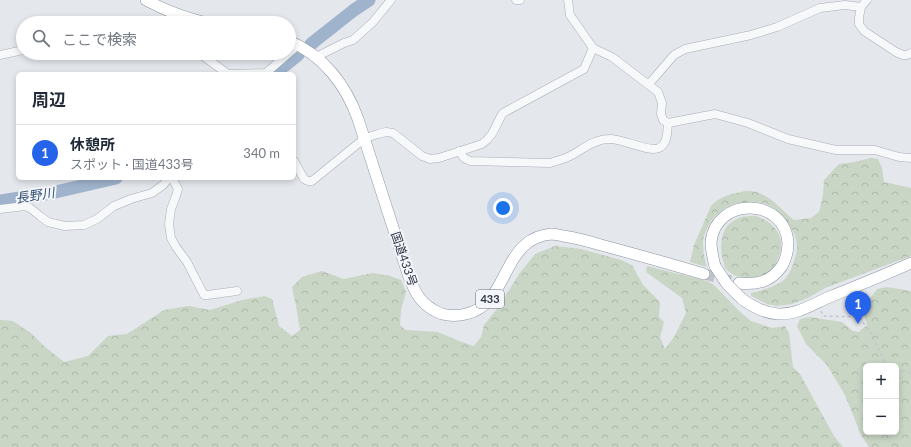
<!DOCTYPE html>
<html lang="ja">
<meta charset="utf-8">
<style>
:root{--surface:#fff;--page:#f6f6f7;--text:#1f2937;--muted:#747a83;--line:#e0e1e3;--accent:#2563eb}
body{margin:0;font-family:Lato,"Noto Sans JP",sans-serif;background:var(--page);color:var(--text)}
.controls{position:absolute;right:12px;bottom:12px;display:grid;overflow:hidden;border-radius:6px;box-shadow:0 2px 6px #0003}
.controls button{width:36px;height:36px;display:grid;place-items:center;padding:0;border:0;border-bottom:1px solid var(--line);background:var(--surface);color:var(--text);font:20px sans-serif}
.you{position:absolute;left:503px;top:208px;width:14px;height:14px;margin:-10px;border:3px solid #fff;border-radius:50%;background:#1a73e8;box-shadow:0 0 0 6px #1a73e833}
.badge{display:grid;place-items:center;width:26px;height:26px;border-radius:50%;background:var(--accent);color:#fff;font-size:13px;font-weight:700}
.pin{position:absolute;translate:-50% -33px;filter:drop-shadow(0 1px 2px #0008)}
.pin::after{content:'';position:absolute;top:21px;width:14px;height:12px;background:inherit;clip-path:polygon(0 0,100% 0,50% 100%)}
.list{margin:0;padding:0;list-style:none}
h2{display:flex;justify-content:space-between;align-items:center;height:52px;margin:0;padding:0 16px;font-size:17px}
h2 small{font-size:13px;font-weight:400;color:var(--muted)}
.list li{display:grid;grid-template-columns:26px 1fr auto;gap:12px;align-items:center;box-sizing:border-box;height:56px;padding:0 16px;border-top:1px solid var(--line)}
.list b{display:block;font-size:15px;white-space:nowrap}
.list p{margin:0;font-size:13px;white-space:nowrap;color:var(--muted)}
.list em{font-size:13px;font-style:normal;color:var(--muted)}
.icon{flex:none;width:22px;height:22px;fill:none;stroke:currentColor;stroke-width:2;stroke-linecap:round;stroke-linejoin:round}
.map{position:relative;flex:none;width:911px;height:447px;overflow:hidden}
.search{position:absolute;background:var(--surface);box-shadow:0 2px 6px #0003;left:16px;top:16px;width:280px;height:44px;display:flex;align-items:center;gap:10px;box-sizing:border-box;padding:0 14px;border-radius:22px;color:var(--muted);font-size:15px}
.panel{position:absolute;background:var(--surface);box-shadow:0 2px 6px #0003;left:16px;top:72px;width:280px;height:108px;border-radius:6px}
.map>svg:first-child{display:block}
</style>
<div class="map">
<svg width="911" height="447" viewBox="0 0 911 447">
<defs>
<pattern id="forest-crowns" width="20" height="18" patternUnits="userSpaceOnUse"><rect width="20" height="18" fill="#c9d6c5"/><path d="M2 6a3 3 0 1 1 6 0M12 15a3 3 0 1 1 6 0" fill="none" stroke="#adb8ab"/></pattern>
</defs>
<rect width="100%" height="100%" fill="#e4e7ec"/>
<!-- forest -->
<g fill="url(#forest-crowns)" fill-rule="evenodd">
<path d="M 871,158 L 878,159 L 882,168 L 884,182 L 911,188 L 911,256 L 825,288 L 808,298 L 792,304 L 777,306 L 767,304 L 751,296 L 751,293 C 762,290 776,287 785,279 C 790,274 793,265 795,258 C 799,246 797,237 790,226 C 784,216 775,206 763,203 C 747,199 726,204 715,216 C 713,218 711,221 710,223 C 707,229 704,234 703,240 C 703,250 704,258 707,267 L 690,262 L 694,245 L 711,206 C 716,200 725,196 732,194 C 737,193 743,191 748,191 C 768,191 780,209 794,220 L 811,218 L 819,212 L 823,195 L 824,180 L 839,164 L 854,162 Z"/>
<path d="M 756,216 C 776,223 788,239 777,261 C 775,265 772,270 768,273 C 756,281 736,280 726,269 C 724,267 724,263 723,260 C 719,247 721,226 735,220 C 741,216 748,216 756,216 Z"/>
<path d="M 555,246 L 581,249 L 621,260 L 632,265 L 643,285 L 660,302 L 659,317 L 664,322 L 660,337 L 665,349 L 674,337 L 686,313 L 682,298 L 646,272 L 647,266 L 707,281 L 715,286 L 737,309 L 751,321 L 772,328 L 785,326 L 789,333 L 793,367 L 800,374 L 834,436 L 843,447 L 0,447 L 0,320 L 13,321 L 31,333 L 44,346 L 64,362 L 88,356 L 108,336 L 127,334 L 164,310 L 189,306 L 210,310 L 242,300 L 265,296 L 272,299 L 279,326 L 292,336 L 300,330 L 296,306 L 292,287 L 302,277 L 322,271 L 344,279 L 373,273 L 390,276 L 401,280 L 406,292 L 401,310 L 400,325 L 406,330 L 438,332 L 459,341 L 474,346 L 481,337 L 484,325 L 500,305 L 519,274 L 535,254 Z"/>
<path d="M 887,287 L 911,291 L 911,447 L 869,447 L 861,435 L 845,395 L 827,365 L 806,344 L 797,326 L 800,319 L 809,317 L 842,322 L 853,331 L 859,332 L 867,325 L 864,315 L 867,303 L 877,289 ZM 866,366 L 896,366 L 896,432 L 866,432 Z"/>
</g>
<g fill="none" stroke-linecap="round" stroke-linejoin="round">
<!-- river -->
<g stroke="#9fb4cc" stroke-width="13">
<path d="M 311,44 L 354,10 L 369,0"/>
<path d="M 274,74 L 298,55"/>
<path d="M 0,201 L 51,193 L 116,178"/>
</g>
<!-- highway-tunnel -->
<path stroke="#bfc3cb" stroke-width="11" stroke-dasharray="11 5.5" stroke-linecap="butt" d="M 704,274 L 739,283"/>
<!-- minor casing -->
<g stroke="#a9aeb7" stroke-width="9">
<g id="minor">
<path d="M 516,0 L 520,0"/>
<path d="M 568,0 L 570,15 L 593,48 L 612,57 L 658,92 L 662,103 L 661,114 L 663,120 L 668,123 L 715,114 L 748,123 L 788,139 L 836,150 L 875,150 L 899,157 L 911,158"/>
<path d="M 867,0 L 861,7 L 859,18 L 859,24 L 864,31 L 896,52 L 903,55 L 907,55 L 911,53"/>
<path d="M 199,53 L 228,74 L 266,73 L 298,45"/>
<path d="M 0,55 L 23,50"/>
<path d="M 316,57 L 344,43 L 353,40 L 373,22 L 391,0"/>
<path d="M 649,84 L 674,55 L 685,49 L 751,35 L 777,27 L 820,8 L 845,5 L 861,7"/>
<path d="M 459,151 L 464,158 L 470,161 L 550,163 C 557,161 564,159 570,156 C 582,150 594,139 609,139 C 622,138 649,153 659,148 C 668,143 667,133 668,123"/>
<path d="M 294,161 L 304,179 L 308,181 L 312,181 L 365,138 L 378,134 L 386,132 L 393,133 L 422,156 L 430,159 L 439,158 L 482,144 C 495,135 495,125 503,113 L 584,69 L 593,48"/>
<path d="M 172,178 L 178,189 L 176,196 L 171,209 L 169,224 L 171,238 L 176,247 L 187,262 L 204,295 L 207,295 L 237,291"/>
<path d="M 0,209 L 25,206 L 30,208 L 40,216 L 48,222 L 65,226 L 84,225 L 97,219 L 114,206 L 131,199 L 152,193 L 163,185 L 169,178"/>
</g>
</g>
<!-- highway casing -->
<g stroke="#8b94a3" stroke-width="12">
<g id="highway">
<path d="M 146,0 C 166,11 185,18 207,23"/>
<path d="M 289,41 C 323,55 346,85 358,119 L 408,274 C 415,293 421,306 442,314 C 450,316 458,316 466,314 C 501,306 502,264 526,244 C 533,238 542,235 551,234 C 555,234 559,235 563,236 C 576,238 588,241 601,245 C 635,254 670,264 704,274"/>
<path d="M 715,266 C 713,258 711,250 711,242 C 716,196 785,197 788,243 C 788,251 786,259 782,266 C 771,282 757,285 739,283"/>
<path d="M 742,299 C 753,307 764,313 778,314 C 798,315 814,303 832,296 C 859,285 885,275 911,263"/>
</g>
</g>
<!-- path -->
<g stroke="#c2c5cb" stroke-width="1.5" stroke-dasharray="3 3" stroke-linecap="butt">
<path d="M 821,311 L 823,316 L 859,317 L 871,333 L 886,365 L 888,366"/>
<path d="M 896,371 L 907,371 L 911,375"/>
</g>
<!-- minor -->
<use href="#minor" stroke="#f7f8fa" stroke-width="8"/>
<!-- highway -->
<use href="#highway" stroke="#fff" stroke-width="11"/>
<!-- highway-bridge casing -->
<g stroke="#8b94a3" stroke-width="12" stroke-linecap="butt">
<path id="highway-bridge" d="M 715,266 L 727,284 L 742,299"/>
</g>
<!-- highway-bridge -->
<use href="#highway-bridge" stroke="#fff" stroke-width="11"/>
</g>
<g text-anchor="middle" stroke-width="4" stroke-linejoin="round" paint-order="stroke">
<!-- shield labels -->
<rect fill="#f4f6f9" stroke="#676e7b" stroke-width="1" x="476" y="290" width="28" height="18" rx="3"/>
<g font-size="11" font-weight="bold" fill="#2b3445">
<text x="490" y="303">433</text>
</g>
<!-- street labels -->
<g font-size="12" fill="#2b3445" stroke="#f4f6f9">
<text transform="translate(404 259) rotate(71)" y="4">国道433号</text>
</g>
<!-- water labels -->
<g font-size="13" font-style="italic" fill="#34527a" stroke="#f4f6f9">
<text transform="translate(35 195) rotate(-9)" y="5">長野川</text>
</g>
</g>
</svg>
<div class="controls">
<button>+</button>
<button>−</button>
</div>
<div class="you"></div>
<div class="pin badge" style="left:858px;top:324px">1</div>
<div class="search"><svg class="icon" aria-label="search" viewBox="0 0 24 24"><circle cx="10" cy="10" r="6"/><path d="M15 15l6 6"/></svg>ここで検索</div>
<section class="panel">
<h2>周辺<small></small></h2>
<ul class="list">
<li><span class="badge">1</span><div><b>休憩所</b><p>スポット · 国道433号</p></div><em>340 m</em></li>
</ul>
</section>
</div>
